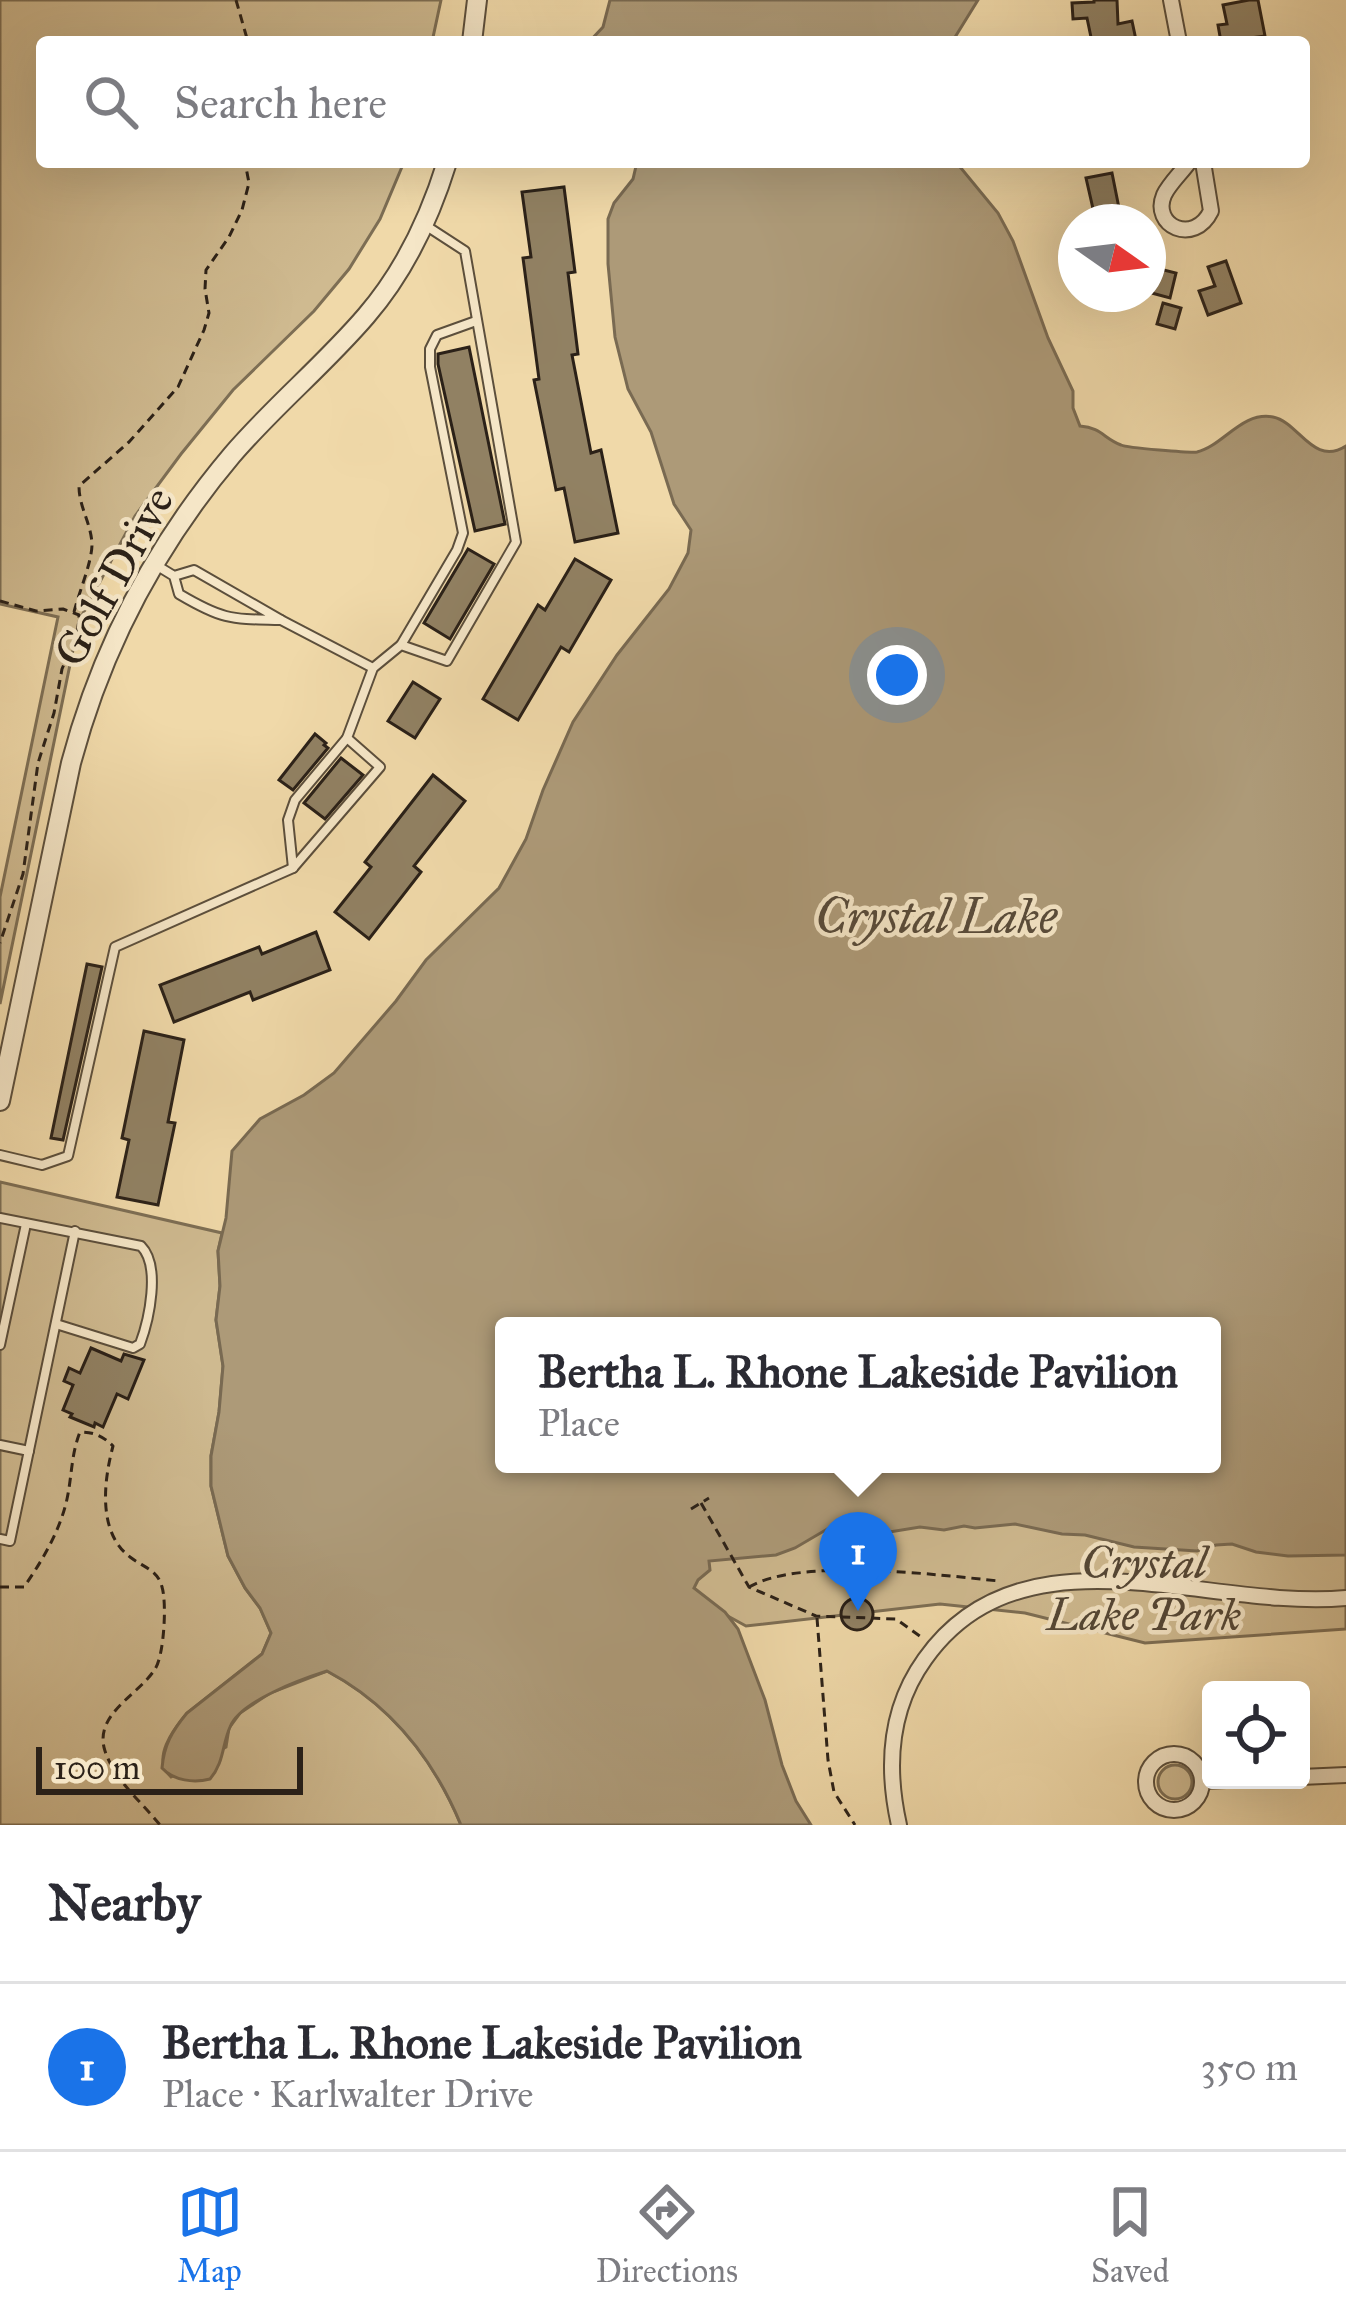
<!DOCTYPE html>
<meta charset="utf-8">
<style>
:root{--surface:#fff;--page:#f2f2f3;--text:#2b2b33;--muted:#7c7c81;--line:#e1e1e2;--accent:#1a73e8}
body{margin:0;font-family:"IM FELL Great Primer",serif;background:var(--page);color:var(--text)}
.controls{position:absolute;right:36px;bottom:36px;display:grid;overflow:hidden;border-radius:12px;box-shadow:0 12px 48px #0002}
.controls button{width:108px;height:108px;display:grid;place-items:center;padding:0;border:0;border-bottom:3px solid var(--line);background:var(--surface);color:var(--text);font:60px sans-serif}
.compass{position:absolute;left:1058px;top:204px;width:108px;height:108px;border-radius:50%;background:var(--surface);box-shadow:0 12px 48px #0002;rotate:104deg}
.scale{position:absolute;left:36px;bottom:30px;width:267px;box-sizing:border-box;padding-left:12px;border:6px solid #2b2118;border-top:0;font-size:33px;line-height:42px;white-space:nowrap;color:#2b2118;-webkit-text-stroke:9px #f5e6c7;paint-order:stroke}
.you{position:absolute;left:897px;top:675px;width:42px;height:42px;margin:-30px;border:9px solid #fff;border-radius:50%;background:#1a73e8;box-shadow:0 0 0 18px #1a73e833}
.badge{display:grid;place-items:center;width:78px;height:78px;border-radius:50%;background:var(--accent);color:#fff;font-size:39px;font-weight:700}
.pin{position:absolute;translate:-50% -99px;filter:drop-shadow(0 3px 6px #0008)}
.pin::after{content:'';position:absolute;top:63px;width:42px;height:36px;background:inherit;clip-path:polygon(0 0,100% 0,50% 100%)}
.popup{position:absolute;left:495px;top:1317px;width:726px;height:156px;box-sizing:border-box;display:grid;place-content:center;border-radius:12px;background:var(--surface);filter:drop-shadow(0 3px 9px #0005);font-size:39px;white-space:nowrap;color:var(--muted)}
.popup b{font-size:45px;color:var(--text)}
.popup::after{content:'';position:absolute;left:50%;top:100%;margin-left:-24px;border:24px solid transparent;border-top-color:var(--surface)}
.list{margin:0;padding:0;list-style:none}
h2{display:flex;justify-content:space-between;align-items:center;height:156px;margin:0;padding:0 48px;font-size:51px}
h2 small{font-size:39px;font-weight:400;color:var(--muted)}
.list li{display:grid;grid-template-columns:78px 1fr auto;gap:36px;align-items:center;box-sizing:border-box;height:168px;padding:0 48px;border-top:3px solid var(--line)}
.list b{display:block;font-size:45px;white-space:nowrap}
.list p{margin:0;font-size:39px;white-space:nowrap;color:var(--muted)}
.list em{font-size:39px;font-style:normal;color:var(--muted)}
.icon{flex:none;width:66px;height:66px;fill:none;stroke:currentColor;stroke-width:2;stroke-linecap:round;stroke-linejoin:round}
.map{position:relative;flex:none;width:1346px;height:1825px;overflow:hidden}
.search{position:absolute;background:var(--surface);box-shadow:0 12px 48px #0002;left:36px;right:36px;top:36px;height:132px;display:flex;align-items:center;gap:30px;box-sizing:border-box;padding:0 42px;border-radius:12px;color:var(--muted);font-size:45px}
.sheet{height:324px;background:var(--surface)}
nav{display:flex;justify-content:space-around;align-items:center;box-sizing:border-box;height:168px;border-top:3px solid var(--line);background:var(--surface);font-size:33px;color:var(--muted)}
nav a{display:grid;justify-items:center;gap:6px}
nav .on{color:var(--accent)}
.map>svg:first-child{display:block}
</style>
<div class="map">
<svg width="1346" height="1825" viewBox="0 0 1346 1825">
<rect width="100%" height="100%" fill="#f0d9a9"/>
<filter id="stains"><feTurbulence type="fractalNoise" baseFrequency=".00167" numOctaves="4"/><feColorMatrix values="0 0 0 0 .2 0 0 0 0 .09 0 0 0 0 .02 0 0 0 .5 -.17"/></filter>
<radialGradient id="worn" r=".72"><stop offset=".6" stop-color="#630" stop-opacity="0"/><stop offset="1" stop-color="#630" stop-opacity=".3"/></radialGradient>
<!-- green -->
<g fill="#cfba90" stroke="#7d6e54" stroke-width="3">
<path d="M 0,0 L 441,0 L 432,42 L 42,42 L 42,162 L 404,162 L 380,219 L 349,269 L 314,311 L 233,390 L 181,454 L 135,516 L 79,621 L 0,1004 L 0,897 L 58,617 L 0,604 Z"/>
<path d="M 0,1182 L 222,1233 L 218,1251 L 220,1286 L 216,1320 L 223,1366 L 219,1412 L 211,1456 L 211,1486 L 228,1556 L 245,1588 L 260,1608 L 271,1633 L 262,1654 L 187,1713 C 173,1730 151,1759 171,1777 L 226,1747 L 229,1728 L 240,1713 L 270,1693 L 327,1671 C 391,1705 434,1760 461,1825 L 0,1825 Z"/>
<path d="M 848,1518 L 1346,1523 L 1346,1629 L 1145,1643 L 1025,1613 L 940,1604 L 746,1626 L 675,1587 L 699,1551 Z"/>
<circle cx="1175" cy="1782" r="17"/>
</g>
<!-- water -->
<g fill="#ad9a78" stroke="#796a52" stroke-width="3" fill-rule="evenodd">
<path d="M 610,0 L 978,0 L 952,42 L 589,42 L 603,27 Z"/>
<path d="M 637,162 L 956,162 L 998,213 L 1013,241 L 1048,338 L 1073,391 L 1073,408 L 1080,426 C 1102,428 1103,438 1121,445 C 1127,448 1192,453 1197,452 C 1223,446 1242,411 1273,417 C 1299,422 1313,467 1346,446 L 1346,1555 L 1288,1556 L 1256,1552 L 1232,1544 L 1216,1545 L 1197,1551 L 1134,1547 L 1085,1535 L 1062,1534 L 1015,1524 L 975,1528 L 964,1526 L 944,1530 L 920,1527 L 865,1536 L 829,1528 L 795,1548 L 776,1555 L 709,1561 L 710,1570 L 698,1580 L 694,1588 L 725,1612 L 738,1629 L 765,1700 L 782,1765 L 796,1801 L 811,1825 L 461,1825 C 434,1760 391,1705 327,1671 C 302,1679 240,1701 230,1727 C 222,1745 224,1763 210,1779 C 194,1783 174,1781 162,1768 C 164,1745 172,1731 187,1713 L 262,1654 L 271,1633 L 260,1608 L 245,1588 L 228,1556 L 211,1486 L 211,1456 L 219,1412 L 223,1366 L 216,1320 L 220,1286 L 218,1251 L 226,1218 L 232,1151 L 260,1119 L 304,1095 L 334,1073 L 396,1001 L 426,960 L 499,888 L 526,839 L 543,790 L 573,722 L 617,655 L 669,589 L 688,553 L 691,530 L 674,504 L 651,432 L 628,389 L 615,337 L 608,264 L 608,219 L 614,203 L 633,179 ZM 504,1326 L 1212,1326 L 1212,1464 L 504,1464 Z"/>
</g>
<!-- building -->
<g fill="#918163" stroke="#2b2118" stroke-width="3">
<path d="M 1094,0 L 1117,0 L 1118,24 L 1132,21 L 1136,40 L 1092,42 L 1087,18 L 1073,19 L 1072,3 L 1094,2 Z"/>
<path d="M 1249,0 L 1258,0 L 1265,36 L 1221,42 L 1218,25 L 1227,24 L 1223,5 Z"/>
<path d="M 1112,173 L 1119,208 L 1094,213 L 1086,178 Z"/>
<path d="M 564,187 L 575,272 L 568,273 L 578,354 L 572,355 L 591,453 L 601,450 L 618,533 L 575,542 L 564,488 L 556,490 L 534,380 L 539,379 L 523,258 L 531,257 L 522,192 Z"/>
<path d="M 1226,261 L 1241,303 L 1208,315 L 1199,291 L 1215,286 L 1208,267 Z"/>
<path d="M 1148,266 L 1176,273 L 1170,298 L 1148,292 Z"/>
<path d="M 1163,303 L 1181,308 L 1175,329 L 1157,324 Z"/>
<path d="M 469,347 L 505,524 L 475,531 L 438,364 L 438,354 Z"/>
<path d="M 468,549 L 494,564 L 450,639 L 424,623 Z"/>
<path d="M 575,559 L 611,580 L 569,652 L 561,647 L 518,720 L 483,699 L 538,605 L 545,610 Z"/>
<path d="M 413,682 L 440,699 L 415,738 L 388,721 Z"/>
<path d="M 315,734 L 326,743 L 324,745 L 328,748 L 293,790 L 279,780 Z"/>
<path d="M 341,758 L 363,775 L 325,819 L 304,803 Z"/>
<path d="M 433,775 L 465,801 L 414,866 L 421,872 L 369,939 L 335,912 L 371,867 L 365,862 Z"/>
<path d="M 316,932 L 330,970 L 253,1000 L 250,992 L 174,1022 L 160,985 L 259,947 L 262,954 Z"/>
<path d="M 87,964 L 102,967 L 63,1140 L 51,1138 Z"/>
<path d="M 144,1031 L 184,1040 L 168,1122 L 175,1123 L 158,1205 L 117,1197 L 129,1140 L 122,1138 Z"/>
<path d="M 91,1348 L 121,1361 L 124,1354 L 144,1360 L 128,1399 L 117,1394 L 103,1427 L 95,1423 L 94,1427 L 70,1417 L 72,1414 L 63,1410 L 73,1385 L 64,1381 L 69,1368 L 80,1373 Z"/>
<circle cx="857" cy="1614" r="16"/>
</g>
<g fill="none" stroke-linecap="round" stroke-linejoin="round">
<!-- service casing -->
<g stroke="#5c4f3c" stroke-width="12">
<g id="service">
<path d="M 156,565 L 174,576 L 179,594 C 223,620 230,619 281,620 L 194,570 L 174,576"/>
<path d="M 281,620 L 373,668"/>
<path d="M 401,645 L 457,550 L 463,533 L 430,367 L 430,349 L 437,335 L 476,321"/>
<path d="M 293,868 L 288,820 L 295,800 L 347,738"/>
<path d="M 0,1155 L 42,1165 L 68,1156 L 115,947 L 293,868 L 380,767 L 347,738 L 373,668 L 401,645 L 447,661 L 516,542 L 465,251 L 425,225"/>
<path d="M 0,1218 L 141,1246 C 161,1266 149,1320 140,1344 L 133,1348 L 56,1324"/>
<path d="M 0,1345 L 26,1224"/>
<path d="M 0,1445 L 29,1451"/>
<path d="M 0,1539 L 10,1541 L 75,1231"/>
</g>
</g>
<!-- minor casing -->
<g stroke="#5c4f3c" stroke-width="18">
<g id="minor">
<path d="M 1171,0 L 1179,42"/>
<path d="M 1189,162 C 1182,172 1169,184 1164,195 C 1151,226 1194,246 1211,211 L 1203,162"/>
<circle cx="1174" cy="1782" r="28"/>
<path d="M 1301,1777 L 1346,1775"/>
<path d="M 1203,1781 L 1226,1780"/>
<path d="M 899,1825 C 886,1767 889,1709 925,1659 C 1023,1521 1208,1611 1346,1598"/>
</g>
</g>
<!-- tertiary casing -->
<g stroke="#5c4f3c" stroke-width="22">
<g id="tertiary">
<path d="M 472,42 L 477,0"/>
<path d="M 0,1101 L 71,763 C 101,650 156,545 232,455 C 274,406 324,365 366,316 C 404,272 430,217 447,162"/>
</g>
</g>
<!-- path -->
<g stroke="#2b2118" stroke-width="3" stroke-dasharray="9 6" stroke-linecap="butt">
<path d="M 236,0 L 248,42"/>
<path d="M 0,601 L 36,611 L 63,609 L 79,615 L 78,631 L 62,669 L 54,713 L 38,763 L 23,874 L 0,943"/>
<path d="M 74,612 C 79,592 92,562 92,544 C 91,523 79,507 79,486 L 129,442 L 178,387 L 204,330 L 209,313 L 205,289 L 206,270 L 229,237 L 242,210 L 249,183 L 245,162"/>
<path d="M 701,1503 L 749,1587 L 816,1616 L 896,1619 L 921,1637"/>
<path d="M 691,1509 L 709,1498"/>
<path d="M 0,1587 L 24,1587 C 42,1561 60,1531 67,1499 C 72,1476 71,1455 80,1432 C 94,1432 103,1436 113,1446 C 104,1480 97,1532 130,1557 C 143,1567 158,1570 162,1587 C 167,1603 164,1656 155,1669 C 139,1695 93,1714 105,1751 C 115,1781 141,1801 160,1825"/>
<path d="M 749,1587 C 800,1557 939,1575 999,1581"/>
<path d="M 817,1618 L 828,1760 L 834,1792 L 855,1825"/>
</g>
<!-- service -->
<use href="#service" stroke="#f5e6c7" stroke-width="8"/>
<!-- minor -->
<use href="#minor" stroke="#f5e6c7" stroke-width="14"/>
<!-- tertiary -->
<use href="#tertiary" stroke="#f5e6c7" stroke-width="18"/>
</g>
<g text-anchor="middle" stroke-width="9" stroke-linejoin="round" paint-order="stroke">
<!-- street labels -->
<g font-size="45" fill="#2b2118" stroke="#f5e6c7">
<text transform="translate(113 576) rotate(-61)" y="16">Golf Drive</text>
</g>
<!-- park labels -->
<g font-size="45" font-style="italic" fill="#544736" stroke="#f5e6c7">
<text x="1144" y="1578">Crystal<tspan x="1144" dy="52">Lake Park</tspan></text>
</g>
<!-- water labels -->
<g font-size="48" font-style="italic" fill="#584b3a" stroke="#f5e6c7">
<text x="936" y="933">Crystal Lake</text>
</g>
</g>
<rect width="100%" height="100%" filter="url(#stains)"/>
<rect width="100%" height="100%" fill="url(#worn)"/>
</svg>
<div class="controls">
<button><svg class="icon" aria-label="locate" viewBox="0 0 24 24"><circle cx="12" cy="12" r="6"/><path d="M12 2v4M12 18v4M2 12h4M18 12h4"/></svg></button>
</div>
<svg class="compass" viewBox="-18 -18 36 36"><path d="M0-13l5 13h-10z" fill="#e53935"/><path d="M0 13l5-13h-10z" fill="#7c7c81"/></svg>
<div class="scale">100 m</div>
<div class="you"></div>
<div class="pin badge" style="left:858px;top:1611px">1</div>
<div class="popup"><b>Bertha L. Rhone Lakeside Pavilion</b>Place</div>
<div class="search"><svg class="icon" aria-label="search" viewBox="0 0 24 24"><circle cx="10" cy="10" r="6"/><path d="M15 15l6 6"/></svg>Search here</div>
</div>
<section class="sheet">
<h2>Nearby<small></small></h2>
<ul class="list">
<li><span class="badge">1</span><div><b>Bertha L. Rhone Lakeside Pavilion</b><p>Place · Karlwalter Drive</p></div><em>350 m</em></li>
</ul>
</section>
<nav>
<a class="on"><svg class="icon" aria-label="map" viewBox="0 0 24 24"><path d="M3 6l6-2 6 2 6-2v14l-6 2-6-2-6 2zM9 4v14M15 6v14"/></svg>Map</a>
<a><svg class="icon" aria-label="directions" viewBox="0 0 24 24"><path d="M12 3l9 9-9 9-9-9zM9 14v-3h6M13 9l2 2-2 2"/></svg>Directions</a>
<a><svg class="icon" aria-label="saved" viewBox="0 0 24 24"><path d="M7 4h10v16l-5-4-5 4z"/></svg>Saved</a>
</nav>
